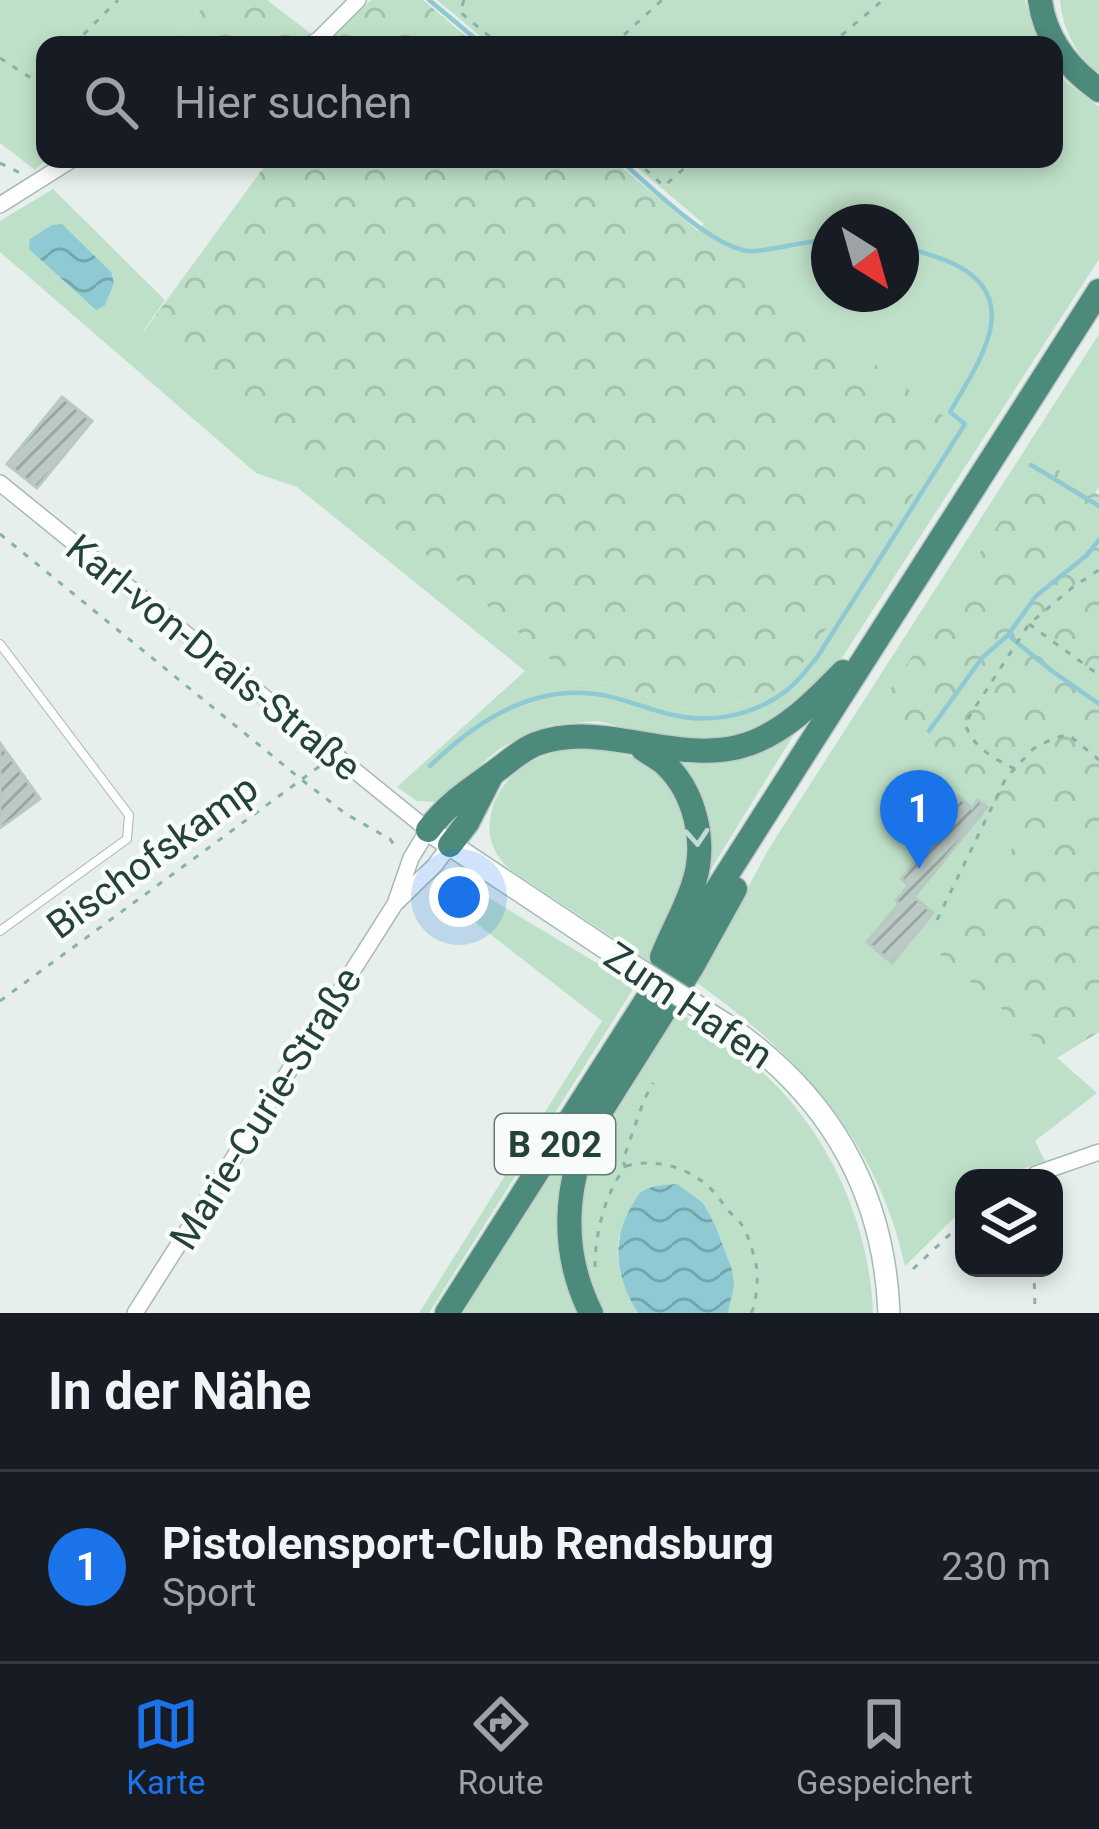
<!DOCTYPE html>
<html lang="de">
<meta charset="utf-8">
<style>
:root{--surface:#171b24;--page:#20242c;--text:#f1f3f6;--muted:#9ea1a6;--line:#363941;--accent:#1a73e8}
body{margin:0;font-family:Roboto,sans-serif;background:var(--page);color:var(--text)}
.controls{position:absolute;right:36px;bottom:36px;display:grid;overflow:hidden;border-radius:24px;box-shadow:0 6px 18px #0003}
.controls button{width:108px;height:108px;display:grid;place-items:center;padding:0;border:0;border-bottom:3px solid var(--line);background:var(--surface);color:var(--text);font:60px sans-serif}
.compass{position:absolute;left:811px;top:204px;width:108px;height:108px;border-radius:50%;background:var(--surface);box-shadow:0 6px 18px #0003;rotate:143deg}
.you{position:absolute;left:459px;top:897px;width:42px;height:42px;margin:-30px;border:9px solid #fff;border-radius:50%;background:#1a73e8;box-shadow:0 0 0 18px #1a73e833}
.badge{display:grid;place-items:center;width:78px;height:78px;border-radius:50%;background:var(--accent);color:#fff;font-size:39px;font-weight:700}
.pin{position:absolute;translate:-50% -99px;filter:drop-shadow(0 3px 6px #0008)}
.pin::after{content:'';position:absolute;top:63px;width:42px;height:36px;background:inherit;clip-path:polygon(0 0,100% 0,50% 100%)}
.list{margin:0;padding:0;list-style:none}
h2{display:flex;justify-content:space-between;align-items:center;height:156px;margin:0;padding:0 48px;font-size:51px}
h2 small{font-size:39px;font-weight:400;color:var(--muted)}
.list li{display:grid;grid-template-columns:78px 1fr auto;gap:36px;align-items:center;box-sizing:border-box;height:192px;padding:0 48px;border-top:3px solid var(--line)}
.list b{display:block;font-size:45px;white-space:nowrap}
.list p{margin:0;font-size:39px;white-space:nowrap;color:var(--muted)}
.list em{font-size:39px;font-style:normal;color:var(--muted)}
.icon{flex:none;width:66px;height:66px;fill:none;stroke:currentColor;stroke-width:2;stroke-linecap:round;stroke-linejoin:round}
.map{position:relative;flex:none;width:1099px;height:1313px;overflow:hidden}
.search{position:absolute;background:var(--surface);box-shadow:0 6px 18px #0003;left:36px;right:36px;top:36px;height:132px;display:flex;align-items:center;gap:30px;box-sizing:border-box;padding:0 42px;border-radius:24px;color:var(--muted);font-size:45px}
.sheet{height:348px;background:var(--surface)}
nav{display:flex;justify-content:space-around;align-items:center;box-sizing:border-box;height:168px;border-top:3px solid var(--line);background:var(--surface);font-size:33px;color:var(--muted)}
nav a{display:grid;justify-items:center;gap:6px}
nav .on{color:var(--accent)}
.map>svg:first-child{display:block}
</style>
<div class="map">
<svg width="1099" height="1313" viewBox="0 0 1099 1313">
<defs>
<pattern id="forest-crowns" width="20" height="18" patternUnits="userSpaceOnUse" patternTransform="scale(3)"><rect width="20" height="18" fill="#bfe0c8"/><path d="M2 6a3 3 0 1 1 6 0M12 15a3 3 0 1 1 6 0" fill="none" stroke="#a4c1ad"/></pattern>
<pattern id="water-waves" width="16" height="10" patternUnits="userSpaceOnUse" patternTransform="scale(3)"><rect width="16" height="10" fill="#8ec9d4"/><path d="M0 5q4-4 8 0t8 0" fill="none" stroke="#74a5ad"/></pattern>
<pattern id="building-hatch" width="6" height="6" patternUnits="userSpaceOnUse" patternTransform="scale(3)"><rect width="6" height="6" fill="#bbcac4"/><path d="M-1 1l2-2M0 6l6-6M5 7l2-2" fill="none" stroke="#98a6a0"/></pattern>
</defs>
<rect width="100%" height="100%" fill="#e6efeb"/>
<!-- green -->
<g fill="#bfe0c8" fill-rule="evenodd">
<path d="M 0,0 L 211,0 L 165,45 L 45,45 L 47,159 L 35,170 L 0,143 Z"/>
<path d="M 437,0 L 1025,0 L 1039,45 L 491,45 Z"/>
<path d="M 1060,0 L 1099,0 L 1099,77 C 1077,54 1063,32 1060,0 Z"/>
<path d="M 1054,68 L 1067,83 L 1099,107 L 1099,259 L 831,675 L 760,729 L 726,739 L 677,741 L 598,721 L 550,725 L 521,737 L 499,749 L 437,802 L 417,801 L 397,787 L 525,671 L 297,487 L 256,473 L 0,252 L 0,221 L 53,189 L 165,300 L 144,330 L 270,444 L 340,482 L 575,680 L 612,683 L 667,704 L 702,712 L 762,698 L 698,231 L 704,224 L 627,159 L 1054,159 ZM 829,222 L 901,222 L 901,294 L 829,294 Z"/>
<path d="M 1099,334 L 1099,487 L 1095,493 L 1041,459 L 1025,832 L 934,949 L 1097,1093 L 1035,1141 L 1045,1161 L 996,1178 L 964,1178 L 964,1208 L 905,1266 C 878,1141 799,1055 697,983 L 768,850 Z"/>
<path d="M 796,731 L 710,871 L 707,870 L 666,756 Z"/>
<path d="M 588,748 L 630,756 L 643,762 L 661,775 L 681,803 L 692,849 L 670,924 L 650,962 L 512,871 C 471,839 491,783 532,761 C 549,752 568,749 588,748 Z"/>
<path d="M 458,885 L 474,889 L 635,986 L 429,1313 L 419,1313 L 602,1021 L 436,892 Z"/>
<path d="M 678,1012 C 707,1030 736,1048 762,1072 C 828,1131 870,1224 873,1313 L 728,1313 C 737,1272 730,1265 716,1227 L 619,1236 C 614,1264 623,1289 638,1313 L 598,1313 L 585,1284 L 577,1210 L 598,1134 Z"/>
<path d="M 595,1103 L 580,1136 L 580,1313 L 459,1313 Z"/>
</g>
<!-- forest -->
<g fill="url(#forest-crowns)">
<path d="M 211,0 L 267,0 L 314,36 L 297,45 L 165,45 Z"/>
<path d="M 371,0 L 423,0 L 476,45 L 323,45 Z"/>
<path d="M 270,159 L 612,159 L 698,231 L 957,426 L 813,649 L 787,683 L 762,698 L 702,712 L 667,704 L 612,683 L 575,680 L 340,482 L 270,444 L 144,331 Z"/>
<path d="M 1041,459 L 1099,495 L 1099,1032 L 1057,1058 L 934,949 L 1025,832 L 873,716 Z"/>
</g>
<!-- water -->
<g fill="url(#water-waves)">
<path d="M 62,224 L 111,272 L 114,283 L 105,305 L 96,310 L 29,249 L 30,239 L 52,225 Z"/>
<path d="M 677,1184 L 703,1203 L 716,1227 L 732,1270 L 734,1285 L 728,1313 L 638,1313 C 617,1280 611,1246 629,1211 C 630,1209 638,1195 639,1194 C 648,1185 665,1185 677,1184 Z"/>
</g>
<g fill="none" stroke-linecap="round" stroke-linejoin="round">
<!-- stream -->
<g stroke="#8ec9d4" stroke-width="4.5">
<path d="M 429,0 L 483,45"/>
<path d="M 619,159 C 648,184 718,255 755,251 C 780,249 802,241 829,240"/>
<path d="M 1031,465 L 1099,506"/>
<path d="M 1099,540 L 1087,555 L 1036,596 L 1008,635 L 1052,671 L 1099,704"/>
<path d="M 929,731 L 982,658 L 1008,635"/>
<path d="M 430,766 C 471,726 524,689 584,693 C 614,694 637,706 665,713 C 707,725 753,717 787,690 C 799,681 809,667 818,656 L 965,424 L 950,412 C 978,363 1025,300 956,265 C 939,256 919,252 901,246"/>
</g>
</g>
<!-- building -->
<g fill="url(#building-hatch)" stroke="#b8c9c2" stroke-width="3">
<path d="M 62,397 L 92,421 L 37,488 L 7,464 Z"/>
<path d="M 0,743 L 40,799 L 0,828 Z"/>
<path d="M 958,796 L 972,808 L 978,800 L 987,807 L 914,897 L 933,913 L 892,963 L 867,942 L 899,904 L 896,901 L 909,885 L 901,879 L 950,818 L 944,813 Z"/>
</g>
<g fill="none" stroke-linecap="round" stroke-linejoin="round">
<!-- service casing -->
<g stroke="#a8b8b2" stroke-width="10">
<path id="service" d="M 0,644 L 129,815 L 127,839 L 0,931"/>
</g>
<!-- minor casing -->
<g stroke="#a8b8b2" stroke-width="18">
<g id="minor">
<path d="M 309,45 L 318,40 L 358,0"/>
<path d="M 0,205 L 73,159"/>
<path d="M 0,483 L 428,830 L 411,858 L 395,904 L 135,1313"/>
<path d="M 397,902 L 435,865 L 450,845"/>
<path d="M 1036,1174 L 1099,1152"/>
</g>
</g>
<!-- secondary casing -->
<g stroke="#a4bbb3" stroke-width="24">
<g id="secondary">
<path d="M 428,830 L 613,953"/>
<path d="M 725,1024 C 827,1093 884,1188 889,1313"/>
</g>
</g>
<!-- trunk casing -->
<g stroke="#c2cac8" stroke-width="27">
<g id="trunk">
<path d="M 1040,0 C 1045,38 1068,68 1099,90"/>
<path d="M 643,749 C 650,754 660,759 666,765 C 695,793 706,841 695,879 C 688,905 672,931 662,957"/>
<path d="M 428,830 C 446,806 466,792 490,775 C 506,765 518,751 536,744 C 600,720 671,763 738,747 C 780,737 814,702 843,672"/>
<path d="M 450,845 L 467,823 L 491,776"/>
<path d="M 447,1313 L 1099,291"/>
<path d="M 591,1313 C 560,1251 564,1186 592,1125 L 693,965 L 735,889"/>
</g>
</g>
<!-- path -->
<g stroke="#86b3a5" stroke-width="3" stroke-dasharray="6 9" stroke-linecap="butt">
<path d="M 464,0 L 460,12 L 500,45"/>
<path d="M 73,45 L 118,0"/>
<path d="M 613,45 L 662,0"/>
<path d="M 830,45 L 883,0"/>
<path d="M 0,58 L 37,82 L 45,74"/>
<path d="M 634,159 L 664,186 L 695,159"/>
<path d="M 0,163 L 20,173"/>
<path d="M 0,534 L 302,780 L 346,814 L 390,839 L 397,849"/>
<path d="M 1029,624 L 1099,675"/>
<path d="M 1015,769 C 993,758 972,747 965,723 L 1029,624 L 1073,587 L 1099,570"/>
<path d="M 441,881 L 454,877 L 473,882"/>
<path d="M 937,920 L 1006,778 L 1033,749 L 1054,738 L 1069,735 L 1099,760"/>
<path d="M 0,1001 L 324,763"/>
<path d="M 626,1166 C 662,1156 703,1172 723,1204 C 728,1212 737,1218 742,1225 C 749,1237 755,1257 757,1270 C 758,1282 756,1295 754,1307 L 751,1313"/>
<path d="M 595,1267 C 595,1233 605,1194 625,1167 L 623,1160 L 644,1100 L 653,1083"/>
<path d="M 1034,1268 L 1035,1313"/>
<path d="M 913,1269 L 964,1221"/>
</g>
<!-- service -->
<use href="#service" stroke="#fff" stroke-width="8"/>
<!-- minor -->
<use href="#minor" stroke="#fff" stroke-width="15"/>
<!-- secondary -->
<use href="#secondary" stroke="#fff" stroke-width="21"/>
<!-- trunk -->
<use href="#trunk" stroke="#4c8a7c" stroke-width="24"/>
<!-- secondary-bridge casing -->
<g stroke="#a4bbb3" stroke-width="24" stroke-linecap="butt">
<path id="secondary-bridge" d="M 613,953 L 725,1024"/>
</g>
<!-- secondary-bridge -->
<use href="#secondary-bridge" stroke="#fff" stroke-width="21"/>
</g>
<!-- one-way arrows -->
<defs><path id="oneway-chevron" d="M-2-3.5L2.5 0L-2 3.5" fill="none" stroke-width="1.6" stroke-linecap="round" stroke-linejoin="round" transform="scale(3)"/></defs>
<use stroke="#c4d9d4" href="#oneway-chevron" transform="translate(697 837) rotate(86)"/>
<g text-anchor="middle" stroke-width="9" stroke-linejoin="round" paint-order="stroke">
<!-- shield labels -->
<rect fill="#f7fbf9" stroke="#637a73" stroke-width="3" x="495" y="1114" width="120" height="60" rx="9"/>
<g font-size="36" font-weight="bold" fill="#24423a">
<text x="555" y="1157">B 202</text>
</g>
<!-- street labels -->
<g font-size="39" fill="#24423a" stroke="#f7fbf9">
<text transform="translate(214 657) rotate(39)" y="14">Karl-von-Drais-Straße</text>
<text transform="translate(152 856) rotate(-36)" y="14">Bischofskamp</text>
<text transform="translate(689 1005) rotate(34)" y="14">Zum Hafen</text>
<text transform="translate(265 1108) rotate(-58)" y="14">Marie-Curie-Straße</text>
</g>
</g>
</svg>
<div class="controls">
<button><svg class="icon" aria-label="layers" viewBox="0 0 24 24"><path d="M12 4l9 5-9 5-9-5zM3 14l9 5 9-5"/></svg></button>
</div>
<svg class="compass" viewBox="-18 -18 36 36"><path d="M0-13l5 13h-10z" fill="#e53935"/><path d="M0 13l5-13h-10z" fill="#9ea1a6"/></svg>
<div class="you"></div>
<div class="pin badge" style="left:919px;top:869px">1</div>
<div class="search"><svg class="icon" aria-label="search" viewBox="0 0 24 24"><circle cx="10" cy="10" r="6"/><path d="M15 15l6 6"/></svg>Hier suchen</div>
</div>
<section class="sheet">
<h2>In der Nähe<small></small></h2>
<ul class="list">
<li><span class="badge">1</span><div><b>Pistolensport-Club Rendsburg</b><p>Sport</p></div><em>230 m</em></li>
</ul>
</section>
<nav>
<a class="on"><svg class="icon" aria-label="map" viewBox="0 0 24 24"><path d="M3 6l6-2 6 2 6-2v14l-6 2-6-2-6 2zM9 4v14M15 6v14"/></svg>Karte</a>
<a><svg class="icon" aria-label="directions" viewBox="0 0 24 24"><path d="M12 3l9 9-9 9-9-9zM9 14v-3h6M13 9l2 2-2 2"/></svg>Route</a>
<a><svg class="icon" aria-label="saved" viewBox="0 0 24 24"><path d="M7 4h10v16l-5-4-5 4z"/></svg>Gespeichert</a>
</nav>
